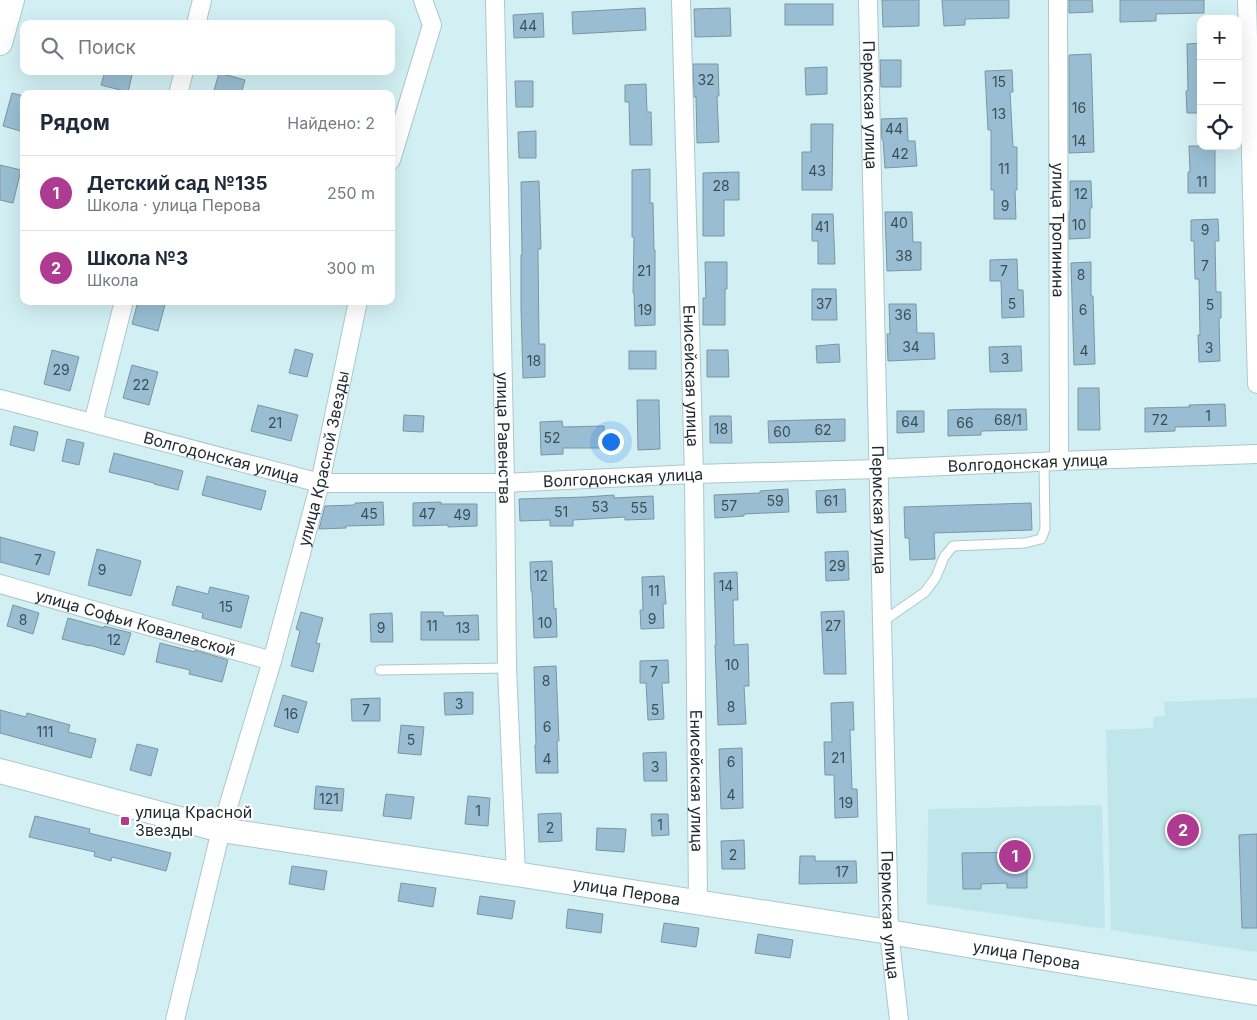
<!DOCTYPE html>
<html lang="ru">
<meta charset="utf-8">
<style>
:root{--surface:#fff;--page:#f2f2f3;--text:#1f2937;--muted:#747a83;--line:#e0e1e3;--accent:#ae3a92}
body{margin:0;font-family:Inter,sans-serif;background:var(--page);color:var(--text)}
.controls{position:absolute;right:15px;top:15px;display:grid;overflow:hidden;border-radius:10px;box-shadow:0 5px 20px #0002}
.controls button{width:45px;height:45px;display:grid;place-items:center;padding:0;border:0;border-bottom:1px solid var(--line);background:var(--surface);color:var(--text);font:25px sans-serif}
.you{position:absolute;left:610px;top:441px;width:18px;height:18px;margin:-12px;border:4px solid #fff;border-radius:50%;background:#1a73e8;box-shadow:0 0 0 8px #1a73e833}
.badge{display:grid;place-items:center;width:32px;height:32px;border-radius:50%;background:var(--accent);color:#fff;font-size:16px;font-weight:700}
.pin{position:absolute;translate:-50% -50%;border:2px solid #fff;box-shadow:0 1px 5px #0006}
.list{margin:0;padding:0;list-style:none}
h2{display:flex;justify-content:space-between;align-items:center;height:65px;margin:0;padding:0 20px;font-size:21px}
h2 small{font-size:16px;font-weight:400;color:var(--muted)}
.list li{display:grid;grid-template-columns:32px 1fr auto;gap:15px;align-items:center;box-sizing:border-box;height:75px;padding:0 20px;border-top:1px solid var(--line)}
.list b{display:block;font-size:19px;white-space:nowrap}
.list p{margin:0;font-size:16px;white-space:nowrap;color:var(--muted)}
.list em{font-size:16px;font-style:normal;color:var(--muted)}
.icon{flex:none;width:28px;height:28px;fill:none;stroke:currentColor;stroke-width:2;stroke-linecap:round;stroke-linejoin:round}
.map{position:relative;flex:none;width:1257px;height:1020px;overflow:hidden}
.search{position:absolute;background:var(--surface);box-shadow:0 5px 20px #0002;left:20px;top:20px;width:375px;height:55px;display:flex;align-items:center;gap:12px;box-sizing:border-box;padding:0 18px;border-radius:10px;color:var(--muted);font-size:19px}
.panel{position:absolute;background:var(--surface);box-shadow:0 5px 20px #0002;left:20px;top:90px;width:375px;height:215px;border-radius:10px}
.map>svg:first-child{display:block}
</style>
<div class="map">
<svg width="1257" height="1020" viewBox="0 0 1257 1020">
<rect width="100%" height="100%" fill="#d2f0f4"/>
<!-- built -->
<g fill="#bfe6eb">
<path d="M 1257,698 L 1257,952 L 1111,930 L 1106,730 L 1153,728 L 1154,717 L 1165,716 L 1164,702 Z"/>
<path d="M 1102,805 L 1105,929 L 927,904 L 928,809 Z"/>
</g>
<!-- building -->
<g fill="#99bed3" stroke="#7e94a0">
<path d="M 882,0 L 919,0 L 919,26 L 883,27 Z"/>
<path d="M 942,0 L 1009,0 L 1009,18 L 965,19 L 965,25 L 944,26 Z"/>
<path d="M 1069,0 L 1092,0 L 1093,12 L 1069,13 Z"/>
<path d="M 1120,0 L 1204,0 L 1204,13 L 1156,14 L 1156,21 L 1120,22 Z"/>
<rect x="785" y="4" width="48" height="21"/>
<path d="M 645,8 L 646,30 L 573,34 L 572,12 Z"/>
<path d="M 730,8 L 731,36 L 695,37 L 694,9 Z"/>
<path d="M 543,13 L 544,37 L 514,38 L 513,15 Z"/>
<path d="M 1201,43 L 1201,113 L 1187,113 L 1186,91 L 1188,91 L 1187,44 Z"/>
<path d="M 1091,54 L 1094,152 L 1069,153 L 1069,55 Z"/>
<path d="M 880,60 L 901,60 L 901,87 L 881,87 Z"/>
<path d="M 693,64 L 718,64 L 719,96 L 717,96 L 719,142 L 697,143 L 696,97 L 694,97 Z"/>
<path d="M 827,67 L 827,94 L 806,95 L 805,68 Z"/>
<path d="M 1012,70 L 1013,92 L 1010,92 L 1013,147 L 1017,147 L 1017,190 L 1015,190 L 1016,219 L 994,219 L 994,190 L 991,190 L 991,130 L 988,130 L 985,71 Z"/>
<path d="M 105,71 L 133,71 L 128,92 L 101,85 Z"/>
<path d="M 219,73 L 245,80 L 241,94 L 213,94 Z"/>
<path d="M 515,81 L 533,81 L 533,107 L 516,107 Z"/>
<path d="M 646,84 L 647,112 L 651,112 L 652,145 L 630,145 L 629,102 L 625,102 L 625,85 Z"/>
<path d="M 12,93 L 24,96 L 24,132 L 3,126 Z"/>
<path d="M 907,118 L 908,141 L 915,141 L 917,166 L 885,168 L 883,140 L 882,140 L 881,119 Z"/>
<path d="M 811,124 L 833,124 L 832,190 L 802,190 L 802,152 L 811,152 Z"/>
<path d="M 536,131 L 536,158 L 519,158 L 518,132 Z"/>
<path d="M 1189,146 L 1215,146 L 1215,193 L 1188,193 L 1188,172 L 1190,172 Z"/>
<path d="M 0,165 L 21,170 L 13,203 L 0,200 Z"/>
<path d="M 650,169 L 650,203 L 653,203 L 654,250 L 655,250 L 655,325 L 635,326 L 634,293 L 633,293 L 634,237 L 632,237 L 632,170 Z"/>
<path d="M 739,172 L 739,200 L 724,200 L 724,236 L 703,236 L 703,173 Z"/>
<path d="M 539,181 L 541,249 L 538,249 L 539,344 L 545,344 L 545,377 L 523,378 L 521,308 L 521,255 L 522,255 L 521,182 Z"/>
<path d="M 1070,181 L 1091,181 L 1092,208 L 1090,208 L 1090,238 L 1069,239 L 1069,212 L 1070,212 Z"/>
<path d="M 885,212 L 912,212 L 913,242 L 921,242 L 921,270 L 887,271 Z"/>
<path d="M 812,214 L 833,214 L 835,264 L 818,264 L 818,241 L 812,241 Z"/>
<path d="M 1218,219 L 1219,241 L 1215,241 L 1216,292 L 1221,292 L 1221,318 L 1219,318 L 1220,361 L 1199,362 L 1198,335 L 1200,335 L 1199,279 L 1195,279 L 1194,241 L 1191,241 L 1191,220 Z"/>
<path d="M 1017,259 L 1018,290 L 1023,290 L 1024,317 L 1002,318 L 1001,281 L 990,281 L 990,260 Z"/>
<path d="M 705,262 L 727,262 L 727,289 L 725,289 L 725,325 L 703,325 L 703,298 L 706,298 Z"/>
<path d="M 1091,262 L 1091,296 L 1093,296 L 1095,364 L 1074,365 L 1071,263 Z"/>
<path d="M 812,289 L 836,289 L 837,320 L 812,320 Z"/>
<path d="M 138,301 L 166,301 L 158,331 L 132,324 Z"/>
<path d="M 889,304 L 916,304 L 917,333 L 934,333 L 935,359 L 888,361 L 887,334 L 890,334 Z"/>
<path d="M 839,344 L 840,362 L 817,363 L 816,346 Z"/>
<path d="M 1021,346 L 1022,371 L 990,372 L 989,347 Z"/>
<path d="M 295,349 L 313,354 L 307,377 L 289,373 Z"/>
<path d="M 52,350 L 79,357 L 70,391 L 44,384 Z"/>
<path d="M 707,350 L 728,350 L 729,377 L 707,377 Z"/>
<rect x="629" y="351" width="27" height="18"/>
<path d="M 132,365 L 158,372 L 149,405 L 123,398 Z"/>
<path d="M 1078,388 L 1099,388 L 1100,430 L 1078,430 Z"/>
<path d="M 637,400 L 659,400 L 660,449 L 638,450 Z"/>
<path d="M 1225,404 L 1226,426 L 1175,427 L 1175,431 L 1145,432 L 1145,408 L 1190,407 L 1189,405 Z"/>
<path d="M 258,405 L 298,415 L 291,441 L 251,431 Z"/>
<path d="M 981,409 L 1026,409 L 1027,430 L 981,431 L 981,435 L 948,436 L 948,410 Z"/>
<path d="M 897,411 L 924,411 L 924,432 L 897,433 Z"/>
<path d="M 404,415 L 424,416 L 423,432 L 403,431 Z"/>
<path d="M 710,416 L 731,416 L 732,443 L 710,443 Z"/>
<path d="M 845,419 L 845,441 L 769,443 L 768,421 Z"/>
<path d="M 562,421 L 563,427 L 604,426 L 604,448 L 563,448 L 563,454 L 541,455 L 540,422 Z"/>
<path d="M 14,426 L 38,432 L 34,451 L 10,445 Z"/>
<path d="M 67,439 L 84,443 L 79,465 L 62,461 Z"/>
<path d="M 114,453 L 183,471 L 178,490 L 154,484 L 154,483 L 109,472 Z"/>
<path d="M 207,476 L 266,491 L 261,510 L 202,495 Z"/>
<path d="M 788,489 L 789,512 L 744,514 L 744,516 L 715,518 L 714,495 L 760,493 L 760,491 Z"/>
<path d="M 845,489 L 846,512 L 817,513 L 816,491 Z"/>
<path d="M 614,495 L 614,498 L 653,496 L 654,519 L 625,520 L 625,517 L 573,520 L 573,526 L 550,526 L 550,520 L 520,521 L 519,499 L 585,497 Z"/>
<path d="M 383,502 L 384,525 L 346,526 L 346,528 L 319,529 L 325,506 L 355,505 L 355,503 Z"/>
<path d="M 441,502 L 441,504 L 477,504 L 477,526 L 448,527 L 448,525 L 413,526 L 413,503 Z"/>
<path d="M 1031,503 L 1032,530 L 934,533 L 935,559 L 910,560 L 909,538 L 905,538 L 904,507 Z"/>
<path d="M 0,537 L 55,552 L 49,575 L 0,562 Z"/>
<path d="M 97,549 L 141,561 L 131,596 L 88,585 Z"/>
<path d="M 848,551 L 849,580 L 826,581 L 825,552 Z"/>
<path d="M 552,561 L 554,609 L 556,608 L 557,637 L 534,638 L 532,591 L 531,591 L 530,562 Z"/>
<path d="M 737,572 L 738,600 L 733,600 L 734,645 L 748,644 L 749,686 L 744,686 L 746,724 L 718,725 L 715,645 L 716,645 L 714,573 Z"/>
<path d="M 664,576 L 666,604 L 663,604 L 664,628 L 641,629 L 640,610 L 643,610 L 642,577 Z"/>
<path d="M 177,586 L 208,594 L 210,587 L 249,596 L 241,628 L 202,618 L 203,613 L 172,605 Z"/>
<path d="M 13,605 L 39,613 L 33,634 L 7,626 Z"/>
<path d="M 844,611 L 846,674 L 824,674 L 821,612 Z"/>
<path d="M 301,612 L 323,618 L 316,643 L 320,644 L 313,672 L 291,666 L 300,631 L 296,629 Z"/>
<path d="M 421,612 L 443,612 L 444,616 L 478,615 L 479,640 L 421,640 Z"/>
<path d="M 392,613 L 393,642 L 371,642 L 370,614 Z"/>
<path d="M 68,618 L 104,628 L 104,626 L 131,633 L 124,655 L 89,645 L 89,646 L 62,639 Z"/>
<path d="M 160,643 L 195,652 L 195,650 L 228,660 L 222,682 L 189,674 L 190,670 L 156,662 Z"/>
<path d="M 668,660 L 669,683 L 662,683 L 664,719 L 648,720 L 646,683 L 640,683 L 640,661 Z"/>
<path d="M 556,666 L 559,741 L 557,741 L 558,773 L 536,773 L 535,745 L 536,745 L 534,667 Z"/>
<path d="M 473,692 L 473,714 L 445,715 L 444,693 Z"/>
<path d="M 283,695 L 307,702 L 298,733 L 274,726 Z"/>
<path d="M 380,698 L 380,721 L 352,721 L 351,699 Z"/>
<path d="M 853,702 L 854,730 L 850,730 L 852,789 L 857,789 L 858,817 L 835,818 L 834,775 L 825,775 L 824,742 L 832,742 L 831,703 Z"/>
<path d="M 0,710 L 26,717 L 27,713 L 70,725 L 68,732 L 96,739 L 91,758 L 0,733 Z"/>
<path d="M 401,725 L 424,727 L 421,755 L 398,753 Z"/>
<path d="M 137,744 L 158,749 L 151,776 L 130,770 Z"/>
<path d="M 742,748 L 743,808 L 721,809 L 719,749 Z"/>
<path d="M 666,752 L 667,781 L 644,781 L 643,753 Z"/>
<path d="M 316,786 L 344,789 L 342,811 L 314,809 Z"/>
<path d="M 386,794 L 414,797 L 411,819 L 383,816 Z"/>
<path d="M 468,796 L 490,798 L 488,826 L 465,824 Z"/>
<path d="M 561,813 L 562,841 L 539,842 L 538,814 Z"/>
<path d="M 651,814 L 668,814 L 669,835 L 652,836 Z"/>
<path d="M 35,816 L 90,829 L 89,833 L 171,853 L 166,871 L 112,857 L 111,861 L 94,856 L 95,852 L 29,837 Z"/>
<path d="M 597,828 L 626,829 L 624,852 L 596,850 Z"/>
<path d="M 1257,834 L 1257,928 L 1242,928 L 1239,835 Z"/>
<path d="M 744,840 L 745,869 L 722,869 L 721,841 Z"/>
<path d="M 1027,852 L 1027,888 L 1007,888 L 1007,883 L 981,884 L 981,889 L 963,889 L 962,853 Z"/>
<path d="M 800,856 L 815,856 L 815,861 L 856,861 L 857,883 L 799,884 Z"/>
<path d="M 292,866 L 327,871 L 324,890 L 289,884 Z"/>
<path d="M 401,883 L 436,888 L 433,907 L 398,901 Z"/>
<path d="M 480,896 L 515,901 L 512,919 L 477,914 Z"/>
<path d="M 568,909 L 603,914 L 601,933 L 566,928 Z"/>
<path d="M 664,923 L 699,928 L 696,947 L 661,942 Z"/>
<path d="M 758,934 L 793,940 L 790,958 L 755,953 Z"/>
</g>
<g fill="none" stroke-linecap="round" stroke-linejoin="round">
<!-- lane casing -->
<g stroke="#abc8cc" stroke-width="11">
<g id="lane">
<path d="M 882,622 L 925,592 L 936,577 L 944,557 L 953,546 L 1025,543 L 1041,539 L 1045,529 L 1044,462"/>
<path d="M 380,670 L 507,668"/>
</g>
</g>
<!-- street casing -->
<g stroke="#abc8cc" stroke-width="20">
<g id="street">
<path id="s1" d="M 495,0 L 505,483 L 507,668 L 516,874"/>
<path id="s2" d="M 681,0 L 694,474 L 698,903"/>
<path id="s3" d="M 868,0 L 889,932 L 899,1020"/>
<path id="s4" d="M 1058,0 L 1059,461"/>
<path d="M 1247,0 L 1257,384"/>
<path d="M 196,24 L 202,0"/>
<path d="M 178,94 L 184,71"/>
<path d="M 391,160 L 432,25 L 423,0"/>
<path id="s5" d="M 0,399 L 320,483 L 505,483 L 694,474 L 878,469 L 1059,461 L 1257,454"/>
<path d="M 93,423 L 124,301"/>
<path id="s6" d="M 0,584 L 272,661"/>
<path id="s7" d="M 175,1020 L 221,830 L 272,661 L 320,483 L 358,301"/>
</g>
</g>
<!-- secondary casing -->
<g stroke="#abc8cc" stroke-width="26">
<g id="secondary">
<path d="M 0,43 L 12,0"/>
<path id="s8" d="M 0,771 L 221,830 L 516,874 L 889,932 L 1257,993"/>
</g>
</g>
<!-- lane -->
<use href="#lane" stroke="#fff" stroke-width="9"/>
<!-- street -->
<use href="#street" stroke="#fff" stroke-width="18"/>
<!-- secondary -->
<use href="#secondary" stroke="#fff" stroke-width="24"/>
</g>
<!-- markers -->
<rect fill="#ae3a92" stroke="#fff" stroke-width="2" x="120" y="816" width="10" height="10" rx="2.5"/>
<g text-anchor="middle" stroke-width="4.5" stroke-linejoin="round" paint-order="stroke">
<!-- number labels -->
<g font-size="14" fill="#3d4e55">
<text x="528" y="31">44</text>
<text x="706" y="85">32</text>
<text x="999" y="87">15</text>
<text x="1079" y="113">16</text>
<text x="999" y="119">13</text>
<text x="894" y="134">44</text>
<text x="1079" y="146">14</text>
<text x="900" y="159">42</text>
<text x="1004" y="174">11</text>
<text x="817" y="176">43</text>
<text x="1202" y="187">11</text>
<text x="721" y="191">28</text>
<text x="1081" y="199">12</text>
<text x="1005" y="211">9</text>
<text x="899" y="228">40</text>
<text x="1079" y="230">10</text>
<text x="822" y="232">41</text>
<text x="1205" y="235">9</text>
<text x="904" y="261">38</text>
<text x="1205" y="271">7</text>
<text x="644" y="276">21</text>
<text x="1004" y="276">7</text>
<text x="1081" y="280">8</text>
<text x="824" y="309">37</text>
<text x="1012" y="309">5</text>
<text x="1210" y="310">5</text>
<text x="645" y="315">19</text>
<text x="1083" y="315">6</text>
<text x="903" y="320">36</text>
<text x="911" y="352">34</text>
<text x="1209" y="353">3</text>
<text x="1084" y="356">4</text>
<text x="1005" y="364">3</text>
<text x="534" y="366">18</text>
<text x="61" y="375">29</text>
<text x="141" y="390">22</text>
<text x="1208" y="421">1</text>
<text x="1008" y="425">68/1</text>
<text x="1160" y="425">72</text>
<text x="910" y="427">64</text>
<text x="275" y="428">21</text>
<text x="965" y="428">66</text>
<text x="721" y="434">18</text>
<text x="823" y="435">62</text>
<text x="782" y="437">60</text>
<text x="552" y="443">52</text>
<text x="775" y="506">59</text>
<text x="831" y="506">61</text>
<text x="729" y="511">57</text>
<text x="600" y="512">53</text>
<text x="639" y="513">55</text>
<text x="561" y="517">51</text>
<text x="369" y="519">45</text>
<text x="427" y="519">47</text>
<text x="462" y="520">49</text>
<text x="38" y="565">7</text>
<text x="837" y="571">29</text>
<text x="102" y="575">9</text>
<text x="541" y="581">12</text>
<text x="726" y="591">14</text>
<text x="654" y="596">11</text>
<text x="226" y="612">15</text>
<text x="652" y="624">9</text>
<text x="23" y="625">8</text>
<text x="545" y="628">10</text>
<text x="432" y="631">11</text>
<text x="833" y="631">27</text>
<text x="381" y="633">9</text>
<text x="463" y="633">13</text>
<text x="114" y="645">12</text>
<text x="732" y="670">10</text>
<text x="654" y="677">7</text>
<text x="546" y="686">8</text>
<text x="459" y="709">3</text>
<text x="731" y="712">8</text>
<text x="366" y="715">7</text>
<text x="655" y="715">5</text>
<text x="291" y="719">16</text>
<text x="547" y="732">6</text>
<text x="45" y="737">111</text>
<text x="411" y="745">5</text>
<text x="838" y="763">21</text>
<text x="547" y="764">4</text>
<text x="731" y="767">6</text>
<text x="655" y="772">3</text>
<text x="731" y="800">4</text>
<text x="329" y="804">121</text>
<text x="846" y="808">19</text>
<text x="478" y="816">1</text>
<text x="660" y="830">1</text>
<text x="550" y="833">2</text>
<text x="733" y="860">2</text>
<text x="842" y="877">17</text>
</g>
<!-- street labels -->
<g font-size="16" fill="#1e292b" stroke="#fff">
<text dy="6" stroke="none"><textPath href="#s3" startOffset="105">Пермская улица</textPath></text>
<text dy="6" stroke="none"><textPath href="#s4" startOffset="230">улица Тропинина</textPath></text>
<text dy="6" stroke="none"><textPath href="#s2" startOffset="376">Енисейская улица</textPath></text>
<text dy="6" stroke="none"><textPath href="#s1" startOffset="438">улица Равенства</textPath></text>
<text dy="6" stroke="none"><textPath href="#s5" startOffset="229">Волгодонская улица</textPath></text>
<text dy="6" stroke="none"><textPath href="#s7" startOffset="581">улица Красной Звезды</textPath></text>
<text dy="6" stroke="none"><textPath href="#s5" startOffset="1039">Волгодонская улица</textPath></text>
<text dy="6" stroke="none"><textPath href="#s5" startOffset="634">Волгодонская улица</textPath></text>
<text dy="6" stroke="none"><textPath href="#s3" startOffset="510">Пермская улица</textPath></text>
<text dy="6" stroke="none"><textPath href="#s6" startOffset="141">улица Софьи Ковалевской</textPath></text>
<text dy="6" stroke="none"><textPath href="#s2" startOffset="781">Енисейская улица</textPath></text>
<text dy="6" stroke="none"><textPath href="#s8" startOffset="639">улица Перова</textPath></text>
<text dy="6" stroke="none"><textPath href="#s3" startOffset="915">Пермская улица</textPath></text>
<text dy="6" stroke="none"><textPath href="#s8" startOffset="1044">улица Перова</textPath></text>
</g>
<!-- poi labels -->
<g font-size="16" fill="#1e292b" stroke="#fff" text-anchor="start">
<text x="135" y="818">улица Красной<tspan x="135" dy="18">Звезды</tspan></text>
</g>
</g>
</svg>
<div class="controls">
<button>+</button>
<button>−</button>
<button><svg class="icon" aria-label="locate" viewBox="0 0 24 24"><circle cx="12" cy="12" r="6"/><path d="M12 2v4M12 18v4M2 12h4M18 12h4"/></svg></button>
</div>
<div class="you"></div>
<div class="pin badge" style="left:1015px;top:856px">1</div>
<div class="pin badge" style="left:1183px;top:830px">2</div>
<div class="search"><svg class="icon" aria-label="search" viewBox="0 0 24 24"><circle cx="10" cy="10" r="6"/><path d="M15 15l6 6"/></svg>Поиск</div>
<section class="panel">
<h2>Рядом<small>Найдено: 2</small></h2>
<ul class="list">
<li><span class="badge">1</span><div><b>Детский сад №135</b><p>Школа · улица Перова</p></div><em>250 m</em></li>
<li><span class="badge">2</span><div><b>Школа №3</b><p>Школа</p></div><em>300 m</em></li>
</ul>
</section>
</div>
